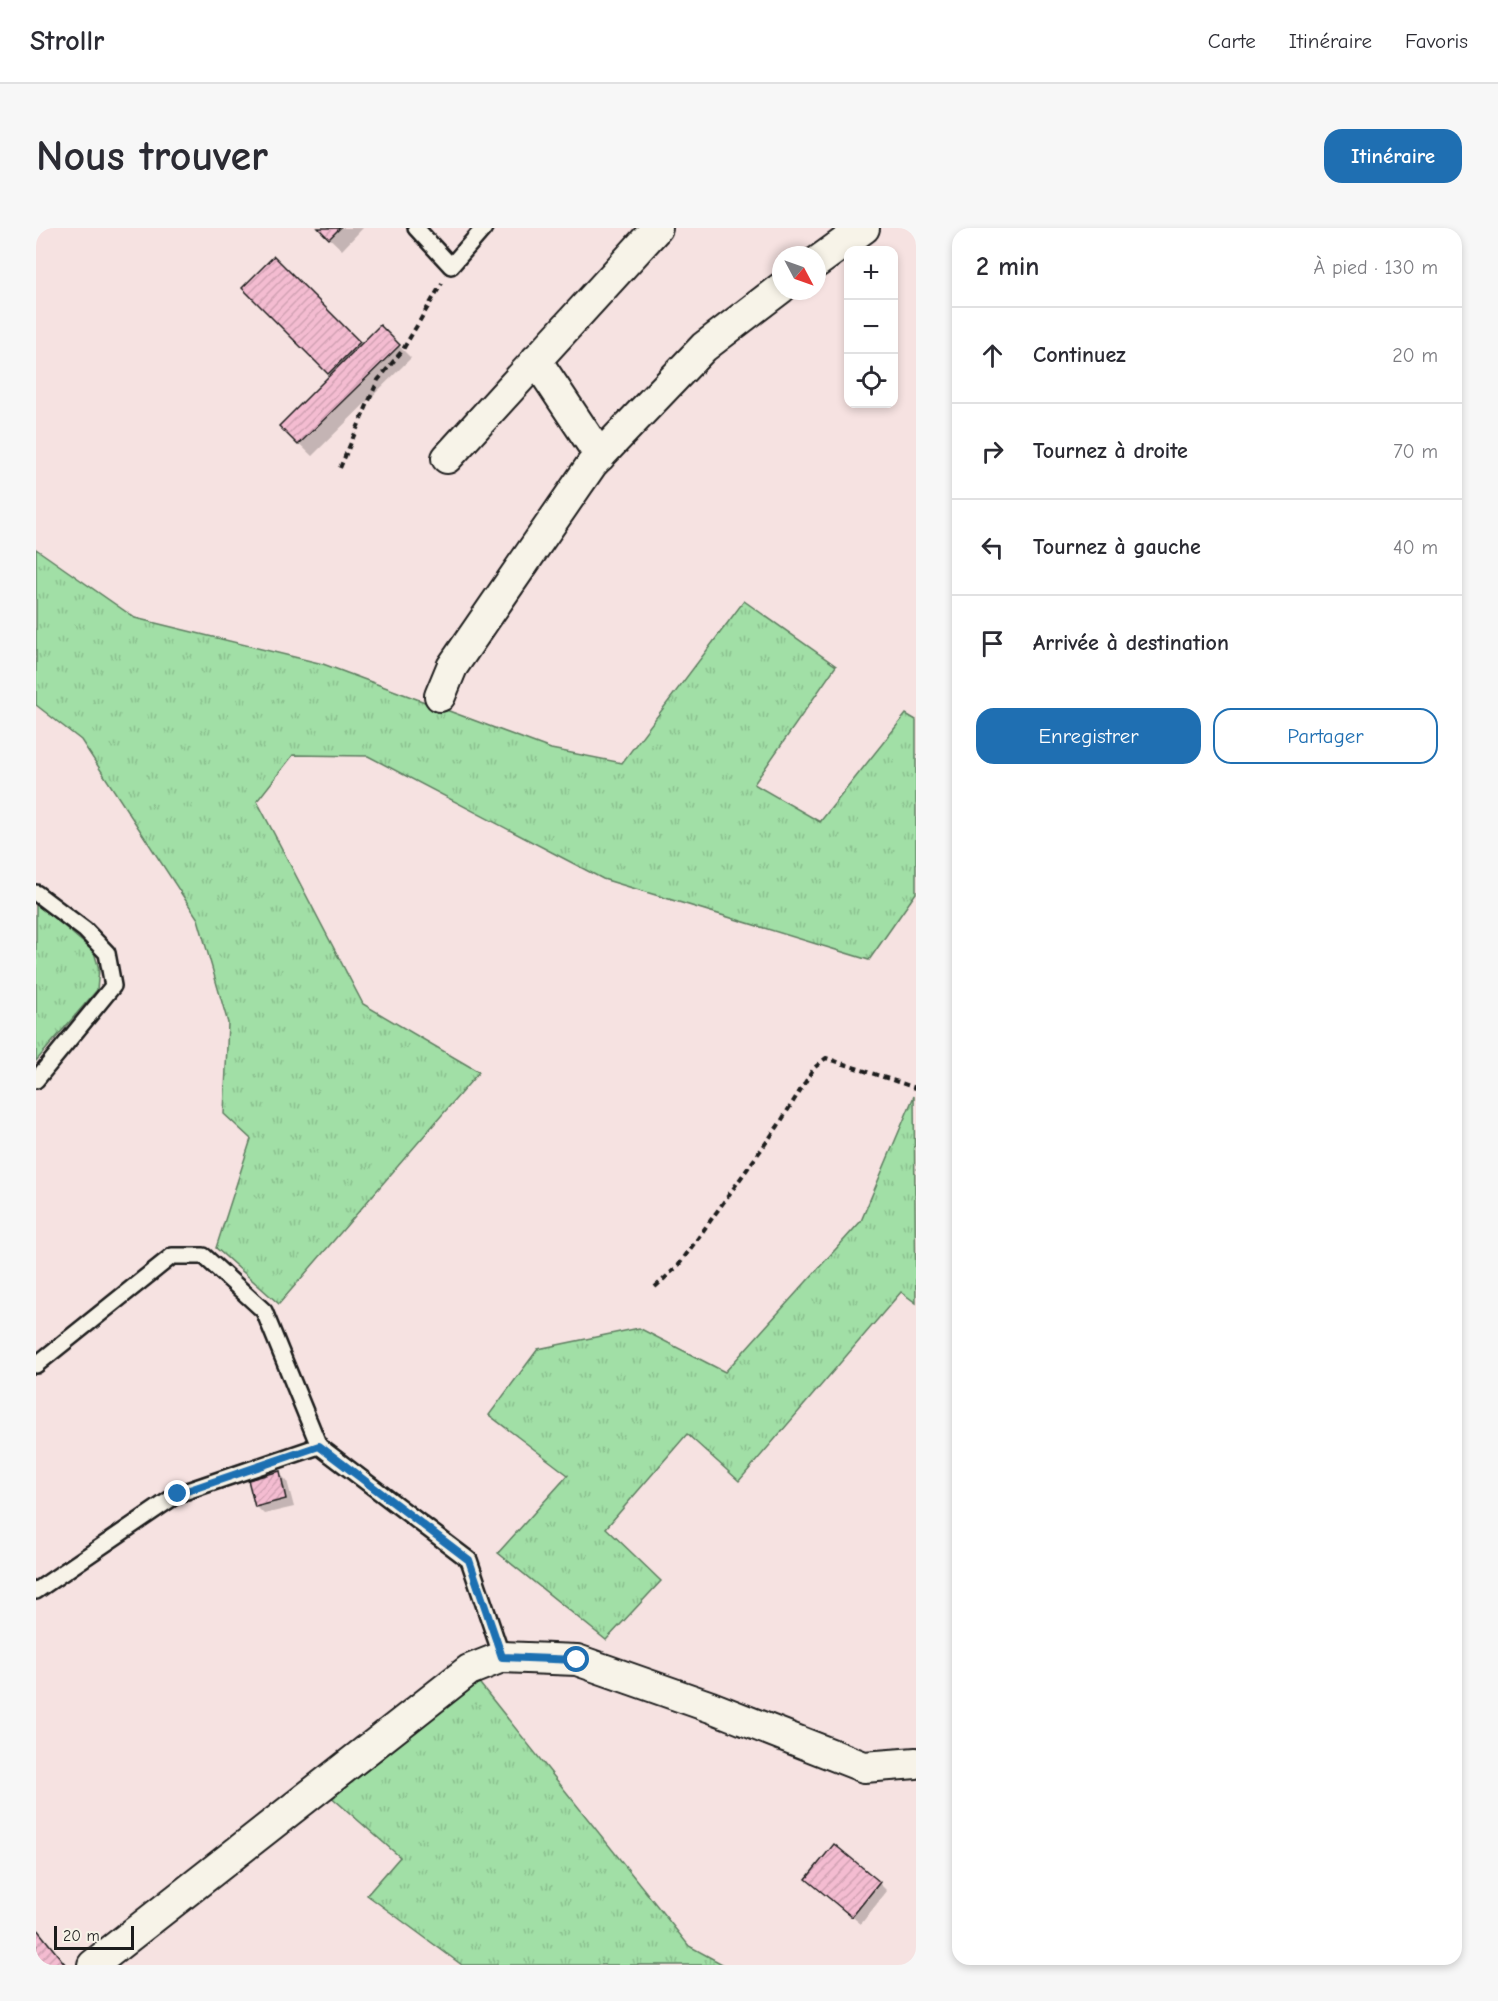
<!DOCTYPE html>
<html lang="fr">
<meta charset="utf-8">
<style>
:root{--surface:#fff;--page:#f7f7f7;--text:#2b2b33;--muted:#7c7c81;--line:#e1e1e2;--accent:#1f6fb2}
body{margin:0;font-family:"Comic Neue",sans-serif;background:var(--page);color:var(--text)}
.controls{position:absolute;right:18px;top:18px;display:grid;overflow:hidden;border-radius:12px;box-shadow:0 3px 9px #0003}
.controls button{width:54px;height:54px;display:grid;place-items:center;padding:0;border:0;border-bottom:2px solid var(--line);background:var(--surface);color:var(--text);font:30px sans-serif}
.compass{position:absolute;left:736px;top:18px;width:54px;height:54px;border-radius:50%;background:var(--surface);box-shadow:0 3px 9px #0003;rotate:131deg}
.scale{position:absolute;left:18px;bottom:15px;width:80px;box-sizing:border-box;padding-left:6px;border:3px solid #1c1c1c;border-top:0;font-size:16px;line-height:21px;white-space:nowrap;color:#1c1c1c;-webkit-text-stroke:4px #f7f3e8;paint-order:stroke}
.stop{position:absolute;width:18px;height:18px;margin:-14px;border:4px solid #1f6fb2;border-radius:50%;background:#fff}
.stop.end{background:#1f6fb2;border-color:#fff;box-shadow:0 2px 6px #0008}
.list{margin:0;padding:0;list-style:none}
h2{display:flex;justify-content:space-between;align-items:center;height:78px;margin:0;padding:0 24px;font-size:26px}
h2 small{font-size:20px;font-weight:400;color:var(--muted)}
.list li{display:grid;grid-template-columns:39px 1fr auto;gap:18px;align-items:center;box-sizing:border-box;height:96px;padding:0 24px;border-top:2px solid var(--line)}
.list b{display:block;font-size:22px;white-space:nowrap}
.list em{font-size:20px;font-style:normal;color:var(--muted)}
.actions{display:flex;gap:12px;padding:18px 24px}
.actions a{flex:1;padding:14px 0;border:2px solid var(--accent);border-radius:18px;text-align:center;font-size:21px;color:var(--accent)}
.actions .main{background:var(--accent);color:#fff}
.icon{flex:none;width:33px;height:33px;fill:none;stroke:currentColor;stroke-width:2;stroke-linecap:round;stroke-linejoin:round}
.map{position:relative;flex:none;width:880px;height:1737px;overflow:hidden;border-radius:18px}
header{display:flex;align-items:center;gap:36px;box-sizing:border-box;height:84px;padding:0 30px;background:var(--surface);border-bottom:2px solid var(--line)}
header strong{font-size:28px}
nav{display:flex;gap:33px;margin-inline-start:auto;font-size:21px}
.intro{display:flex;align-items:center;justify-content:space-between;box-sizing:border-box;height:144px;padding:0 36px}
h1{margin:0;font-size:42px}
.button{padding:15px 27px;border-radius:18px;background:var(--accent);color:#fff;font-size:21px;font-weight:700}
main{display:flex;gap:36px;padding:0 36px}
aside{flex:1;background:var(--surface);border-radius:18px;box-shadow:0 3px 9px #0003}
.map>svg:first-child{display:block}
</style>
<header>
<strong>Strollr</strong>
<nav><a>Carte</a><a>Itinéraire</a><a>Favoris</a></nav>
</header>
<div class="intro"><h1>Nous trouver</h1><a class="button">Itinéraire</a></div>
<main>
<div class="map">
<svg width="880" height="1737" viewBox="0 0 880 1737">
<defs>
<pattern id="grass-tufts" width="24" height="20" patternUnits="userSpaceOnUse" patternTransform="scale(1.5)"><rect width="24" height="20" fill="#a1dfa6"/><path d="M3 7l-1-3M5 7V3M7 7l1-3M15 17l-1-3M17 17v-4M19 17l1-3" fill="none" stroke="#8abf8e"/></pattern>
<pattern id="building-hatch" width="6" height="6" patternUnits="userSpaceOnUse" patternTransform="scale(1.5)"><rect width="6" height="6" fill="#f4bcd1"/><path d="M-1 1l2-2M0 6l6-6M5 7l2-2" fill="none" stroke="#d1a1b3"/></pattern>
</defs>
<rect width="100%" height="100%" fill="#f6e2e1"/>
<filter id="ink" filterUnits="userSpaceOnUse"><feTurbulence type="fractalNoise" baseFrequency=".0167" numOctaves="2"/><feDisplacementMap in="SourceGraphic" scale="12" xChannelSelector="R" yChannelSelector="G"/><feConvolveMatrix kernelMatrix="1 2 1 2 8 2 1 2 1" color-interpolation-filters="sRGB"/></filter>
<g filter="url(#ink)">
<!-- grass -->
<g fill="url(#grass-tufts)" stroke="#5e7e61" stroke-width="1.5">
<path d="M 0,321 L 99,390 L 287,436 L 515,521 L 586,535 L 708,373 L 800,438 L 718,556 L 784,594 L 870,486 L 880,492 L 880,665 L 833,732 L 567,651 L 332,528 L 257,527 L 221,573 L 327,776 L 443,844 L 243,1076 L 180,1020 L 215,911 L 188,886 L 192,795 L 162,691 L 45,512 L 0,477 Z"/>
<path d="M 0,674 L 58,724 L 63,741 L 61,762 L 0,833 Z"/>
<path d="M 878,868 L 880,1075 L 865,1064 L 703,1253 L 651,1206 L 570,1300 L 625,1353 L 570,1412 L 462,1325 L 532,1247 L 453,1187 L 502,1121 L 603,1100 L 689,1144 L 825,993 Z"/>
<path d="M 433,1442 L 653,1718 L 688,1737 L 426,1737 L 331,1667 L 364,1629 L 284,1559 Z"/>
</g>
<!-- shadow -->
<g fill="#0003">
<path d="M 283,0 L 327,0 L 306,22 Z"/>
<path d="M 238,30 L 326,118 L 344,99 L 375,130 L 276,228 L 245,198 L 296,148 L 208,60 Z"/>
<path d="M 243,1245 L 251,1253 L 258,1279 L 228,1286 L 220,1278 Z"/>
<path d="M 843,1655 L 851,1663 L 825,1696 L 780,1659 Z"/>
</g>
<!-- building -->
<g fill="url(#building-hatch)" stroke="#1c1c1c" stroke-width="1.5">
<path d="M 282,0 L 304,0 L 293,11 Z"/>
<path d="M 238,28 L 324,114 L 292,146 L 206,60 Z"/>
<path d="M 344,97 L 364,117 L 262,217 L 243,198 Z"/>
<path d="M 244,1243 L 250,1271 L 219,1279 L 212,1252 Z"/>
<path d="M 798,1616 L 844,1654 L 816,1689 L 770,1651 Z"/>
<path d="M 0,1700 L 29,1736 L 28,1737 L 0,1737 Z"/>
</g>
<g fill="none" stroke-linecap="round" stroke-linejoin="round">
<!-- lane casing -->
<g stroke="#1c1c1c" stroke-width="20">
<g id="lane">
<path d="M 380,0 L 415,38 L 448,0"/>
<path d="M 0,665 L 49,702 L 71,725 L 77,758 L 0,852"/>
<path d="M 0,1137 L 136,1028 L 168,1028 L 228,1083 L 283,1218"/>
<path d="M 0,1363 L 142,1266 L 283,1218 L 433,1332 L 466,1429"/>
</g>
</g>
<!-- street casing -->
<g stroke="#1c1c1c" stroke-width="34">
<g id="street">
<path d="M 781,34 L 828,0"/>
<path d="M 500,132 L 564,228"/>
<path d="M 411,230 L 621,0"/>
<path d="M 404,468 L 416,439 L 556,236 L 668,119 L 745,60"/>
<path d="M 57,1737 L 433,1442 L 466,1429 L 541,1432 L 675,1479 L 828,1539 L 880,1535"/>
</g>
</g>
<!-- path -->
<g stroke="#1c1c1c" stroke-width="4" stroke-dasharray="6 4.5" stroke-linecap="butt">
<path d="M 304,240 L 342,152 L 366,123 L 406,55"/>
<path d="M 619,1059 L 642,1038 L 742,898 L 778,840 L 790,830 L 880,860"/>
</g>
<!-- lane -->
<use href="#lane" stroke="#f7f3e8" stroke-width="15"/>
<!-- street -->
<use href="#street" stroke="#f7f3e8" stroke-width="30"/>
</g>
</g>
<g fill="none" stroke-linecap="round" stroke-linejoin="round" filter="url(#ink)">
<!-- route -->
<path stroke="#1f6fb2" stroke-width="8" d="M 142,1266 L 283,1218 L 433,1332 L 466,1429 L 541,1432"/>
</g>
</svg>
<div class="controls">
<button>+</button>
<button>−</button>
<button><svg class="icon" aria-label="locate" viewBox="0 0 24 24"><circle cx="12" cy="12" r="6"/><path d="M12 2v4M12 18v4M2 12h4M18 12h4"/></svg></button>
</div>
<svg class="compass" viewBox="-18 -18 36 36"><path d="M0-13l5 13h-10z" fill="#e53935"/><path d="M0 13l5-13h-10z" fill="#7c7c81"/></svg>
<div class="scale">20 m</div>
<div class="stop" style="left:541px;top:1432px"></div>
<div class="stop end" style="left:142px;top:1266px"></div>
</div>
<aside>
<h2>2 min<small>À pied · 130 m</small></h2>
<ul class="list">
<li><svg class="icon" aria-label="ahead" viewBox="0 0 24 24"><path d="M12 20V5M6 11l6-6 6 6"/></svg><div><b>Continuez</b></div><em>20 m</em></li>
<li><svg class="icon" aria-label="right" viewBox="0 0 24 24"><path d="M7 20v-9h11M14 6l5 5-5 5"/></svg><div><b>Tournez à droite</b></div><em>70 m</em></li>
<li><svg class="icon" aria-label="left" viewBox="0 0 24 24"><path d="M17 20v-9H6M10 6l-5 5 5 5"/></svg><div><b>Tournez à gauche</b></div><em>40 m</em></li>
<li><svg class="icon" aria-label="arrive" viewBox="0 0 24 24"><path d="M6 21V4h12l-3 4 3 4H6"/></svg><div><b>Arrivée à destination</b></div></li>
</ul>
<div class="actions"><a class="main">Enregistrer</a><a>Partager</a></div>
</aside>
</main>
